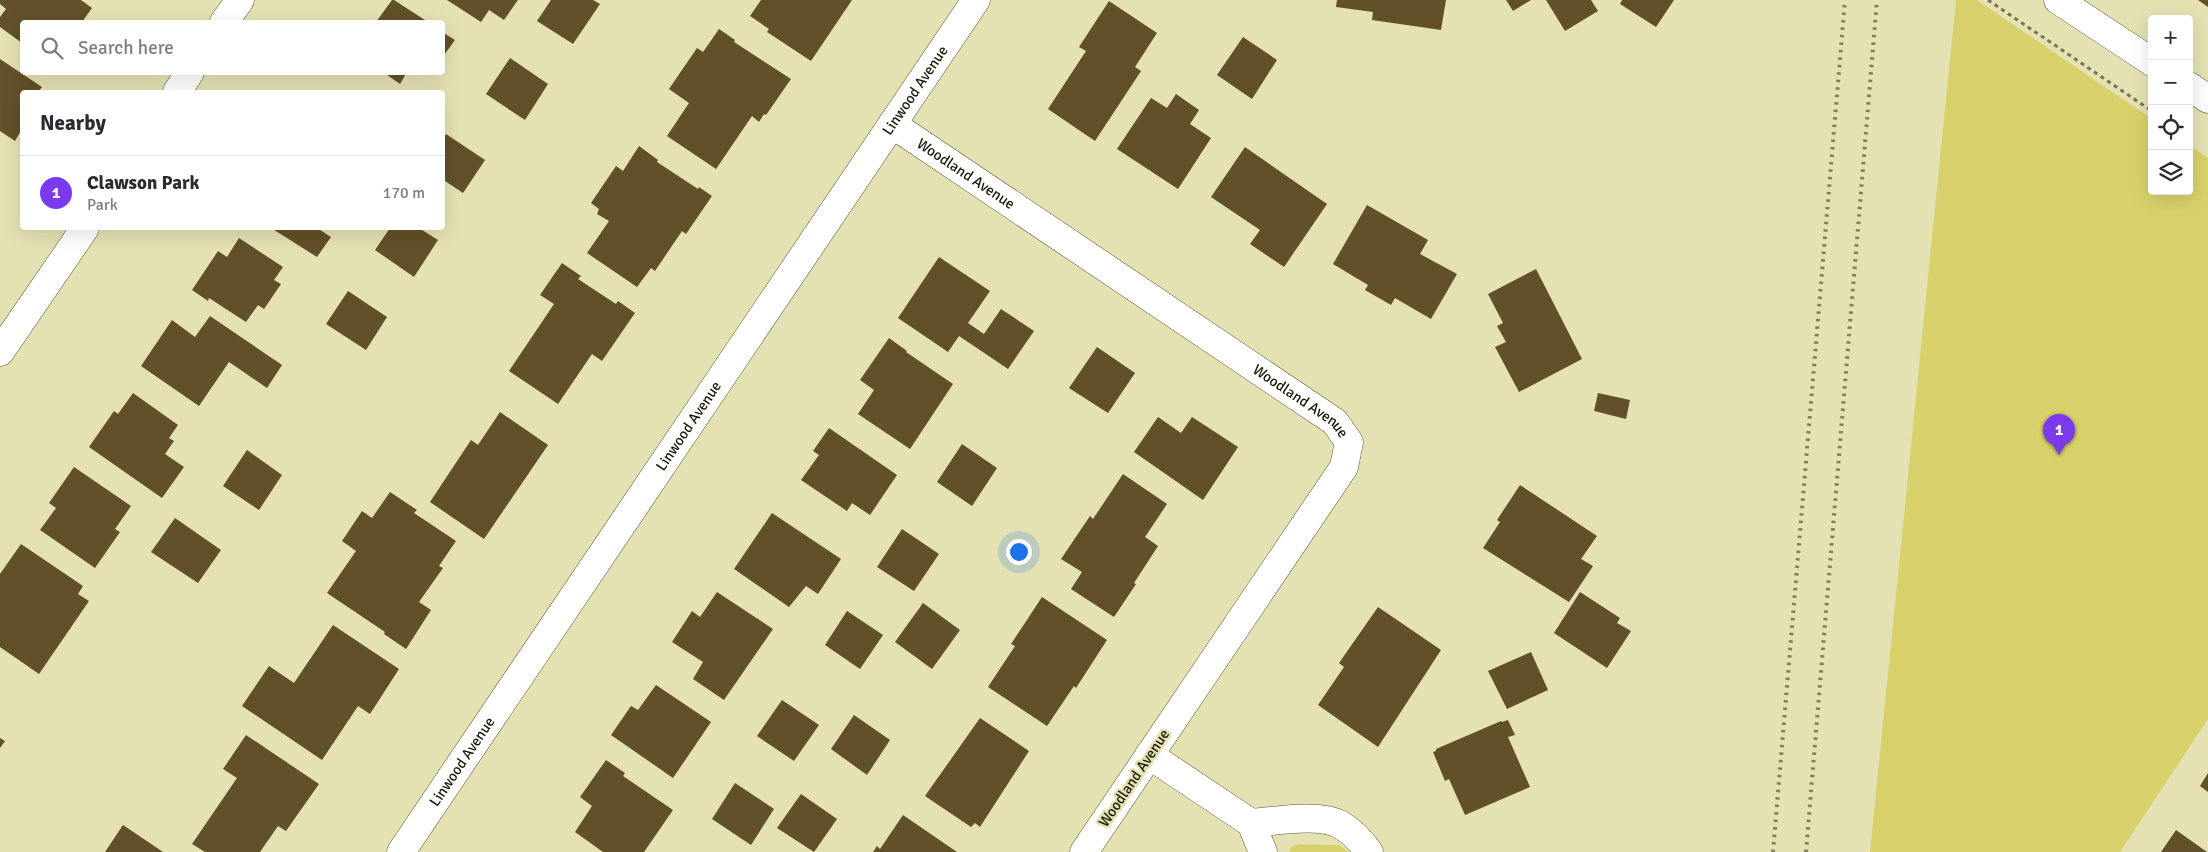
<!DOCTYPE html>
<meta charset="utf-8">
<style>
:root{--surface:#fff;--page:#f7f7f7;--text:#2b2b33;--muted:#7c7c81;--line:#e1e1e2;--accent:#7c3aed}
body{margin:0;font-family:Signika,sans-serif;background:var(--page);color:var(--text)}
.controls{position:absolute;right:15px;top:15px;display:grid;overflow:hidden;border-radius:5px;box-shadow:0 5px 20px #0002}
.controls button{width:45px;height:45px;display:grid;place-items:center;padding:0;border:0;border-bottom:1px solid var(--line);background:var(--surface);color:var(--text);font:25px sans-serif}
.you{position:absolute;left:1018px;top:551px;width:18px;height:18px;margin:-12px;border:4px solid #fff;border-radius:50%;background:#1a73e8;box-shadow:0 0 0 8px #1a73e833}
.badge{display:grid;place-items:center;width:32px;height:32px;border-radius:50%;background:var(--accent);color:#fff;font-size:16px;font-weight:700}
.pin{position:absolute;translate:-50% -41px;filter:drop-shadow(0 1px 2px #0008)}
.pin::after{content:'';position:absolute;top:26px;width:18px;height:15px;background:inherit;clip-path:polygon(0 0,100% 0,50% 100%)}
.list{margin:0;padding:0;list-style:none}
h2{display:flex;justify-content:space-between;align-items:center;height:65px;margin:0;padding:0 20px;font-size:21px}
h2 small{font-size:16px;font-weight:400;color:var(--muted)}
.list li{display:grid;grid-template-columns:32px 1fr auto;gap:15px;align-items:center;box-sizing:border-box;height:75px;padding:0 20px;border-top:1px solid var(--line)}
.list b{display:block;font-size:19px;white-space:nowrap}
.list p{margin:0;font-size:16px;white-space:nowrap;color:var(--muted)}
.list em{font-size:16px;font-style:normal;color:var(--muted)}
.icon{flex:none;width:28px;height:28px;fill:none;stroke:currentColor;stroke-width:2;stroke-linecap:round;stroke-linejoin:round}
.map{position:relative;flex:none;width:2208px;height:852px;overflow:hidden}
.search{position:absolute;background:var(--surface);box-shadow:0 5px 20px #0002;left:20px;top:20px;width:425px;height:55px;display:flex;align-items:center;gap:12px;box-sizing:border-box;padding:0 18px;border-radius:5px;color:var(--muted);font-size:19px}
.panel{position:absolute;background:var(--surface);box-shadow:0 5px 20px #0002;left:20px;top:90px;width:425px;height:140px;border-radius:5px}
.map>svg:first-child{display:block}
</style>
<div class="map">
<svg width="2208" height="852" viewBox="0 0 2208 852">
<rect width="100%" height="100%" fill="#e4e1b2"/>
<!-- green -->
<g fill="#d8d16b">
<path d="M 1956,0 L 1977,0 L 2152,119 L 2152,191 L 2189,191 L 2189,145 L 2208,158 L 2208,719 L 2120,852 L 1870,852 Z"/>
<path d="M 1299,844 L 1337,845 L 1341,846 L 1348,852 L 1289,852 L 1291,847 Z"/>
</g>
<!-- building -->
<g fill="#625028">
<path d="M 0,0 L 81,0 L 92,8 L 82,22 L 22,22 L 22,43 L 0,27 L 0,17 L 6,9 L 0,4 Z"/>
<path d="M 392,0 L 394,0 L 428,22 L 376,22 Z"/>
<path d="M 447,0 L 518,0 L 504,20 L 489,10 L 481,22 Z"/>
<path d="M 551,0 L 593,0 L 600,4 L 573,44 L 537,21 Z"/>
<path d="M 761,0 L 852,0 L 811,61 L 767,32 L 769,29 L 750,16 Z"/>
<path d="M 1337,0 L 1446,0 L 1441,30 L 1372,20 L 1373,12 L 1336,7 Z"/>
<path d="M 1506,0 L 1531,0 L 1513,11 Z"/>
<path d="M 1546,0 L 1591,0 L 1598,11 L 1565,31 Z"/>
<path d="M 1622,0 L 1674,0 L 1656,27 L 1620,4 Z"/>
<path d="M 2198,0 L 2208,0 L 2208,7 Z"/>
<path d="M 1109,1 L 1157,33 L 1135,67 L 1141,71 L 1095,141 L 1048,109 L 1086,51 L 1079,47 Z"/>
<path d="M 719,29 L 735,40 L 734,42 L 791,79 L 766,115 L 764,114 L 759,122 L 752,116 L 716,169 L 667,136 L 689,103 L 669,89 L 697,48 L 703,52 Z"/>
<path d="M 442,32 L 455,40 L 442,58 Z"/>
<path d="M 1243,37 L 1277,60 L 1252,99 L 1217,75 Z"/>
<path d="M 510,58 L 548,84 L 525,120 L 486,94 Z"/>
<path d="M 0,59 L 42,87 L 38,92 L 22,92 L 22,129 L 15,141 L 0,131 Z"/>
<path d="M 383,72 L 407,72 L 400,84 Z"/>
<path d="M 1176,94 L 1199,110 L 1190,124 L 1211,138 L 1178,189 L 1117,149 L 1151,98 L 1167,108 Z"/>
<path d="M 446,134 L 485,160 L 463,193 L 442,179 L 442,140 Z"/>
<path d="M 639,146 L 658,160 L 657,162 L 698,189 L 699,187 L 712,196 L 686,234 L 682,231 L 655,271 L 651,268 L 637,287 L 587,253 L 609,221 L 597,214 L 599,209 L 591,203 L 616,166 L 623,171 Z"/>
<path d="M 1245,147 L 1327,204 L 1284,267 L 1250,244 L 1260,230 L 1211,197 Z"/>
<path d="M 1367,205 L 1428,240 L 1420,254 L 1457,274 L 1431,319 L 1395,298 L 1391,305 L 1365,290 L 1368,285 L 1333,264 Z"/>
<path d="M 271,228 L 317,228 L 331,237 L 317,257 Z"/>
<path d="M 390,228 L 419,228 L 438,240 L 414,277 L 375,250 Z"/>
<path d="M 239,238 L 283,267 L 274,280 L 281,284 L 264,309 L 258,305 L 246,322 L 209,298 L 208,301 L 192,290 L 218,251 L 227,257 Z"/>
<path d="M 939,257 L 990,291 L 968,323 L 984,334 L 1001,309 L 1034,331 L 1008,369 L 959,336 L 948,352 L 898,318 Z"/>
<path d="M 562,263 L 581,276 L 578,279 L 616,304 L 618,301 L 635,313 L 602,361 L 592,354 L 558,404 L 509,371 L 554,304 L 540,295 Z"/>
<path d="M 1536,269 L 1582,359 L 1519,392 L 1495,347 L 1506,342 L 1497,326 L 1503,323 L 1488,294 Z"/>
<path d="M 348,291 L 387,317 L 366,350 L 326,324 Z"/>
<path d="M 210,316 L 282,365 L 267,388 L 229,362 L 199,406 L 141,366 L 172,320 L 195,337 Z"/>
<path d="M 889,338 L 907,351 L 906,352 L 953,384 L 910,449 L 858,414 L 874,390 L 860,380 Z"/>
<path d="M 1097,347 L 1135,373 L 1108,413 L 1069,388 Z"/>
<path d="M 133,393 L 178,425 L 169,438 L 174,441 L 165,454 L 184,467 L 162,498 L 89,447 L 114,411 L 118,414 Z"/>
<path d="M 1598,393 L 1630,400 L 1626,419 L 1594,411 Z"/>
<path d="M 500,412 L 548,445 L 484,539 L 430,502 L 471,440 L 478,445 Z"/>
<path d="M 1158,417 L 1181,433 L 1192,417 L 1238,447 L 1203,500 L 1134,452 Z"/>
<path d="M 829,428 L 897,475 L 870,515 L 852,503 L 847,511 L 801,480 L 819,455 L 813,451 Z"/>
<path d="M 962,444 L 997,468 L 972,506 L 937,482 Z"/>
<path d="M 247,450 L 282,475 L 259,510 L 223,486 Z"/>
<path d="M 74,467 L 131,506 L 115,529 L 120,532 L 95,568 L 40,530 L 56,508 L 49,503 Z"/>
<path d="M 1123,474 L 1167,504 L 1145,537 L 1158,546 L 1134,583 L 1136,584 L 1114,617 L 1071,589 L 1082,572 L 1061,559 L 1090,516 L 1093,519 Z"/>
<path d="M 1520,485 L 1597,536 L 1581,559 L 1593,566 L 1569,602 L 1483,548 L 1500,522 L 1497,520 Z"/>
<path d="M 390,492 L 417,510 L 414,513 L 456,541 L 439,566 L 443,568 L 419,602 L 431,610 L 406,649 L 384,634 L 385,632 L 327,593 L 356,551 L 342,541 L 362,511 L 372,518 Z"/>
<path d="M 772,513 L 841,559 L 818,594 L 806,586 L 789,607 L 734,569 Z"/>
<path d="M 175,518 L 221,550 L 198,583 L 151,552 Z"/>
<path d="M 902,529 L 939,554 L 914,591 L 877,567 Z"/>
<path d="M 21,544 L 83,586 L 78,594 L 89,601 L 39,674 L 0,647 L 0,574 Z"/>
<path d="M 717,592 L 773,629 L 724,700 L 693,679 L 703,662 L 672,642 L 692,611 L 700,617 Z"/>
<path d="M 1580,592 L 1620,618 L 1617,623 L 1631,631 L 1607,668 L 1554,633 Z"/>
<path d="M 1042,597 L 1107,640 L 1076,688 L 1074,686 L 1047,726 L 988,687 L 1015,646 L 1011,644 Z"/>
<path d="M 923,603 L 960,630 L 932,669 L 895,642 Z"/>
<path d="M 1378,607 L 1441,650 L 1378,747 L 1318,705 L 1344,667 L 1339,663 Z"/>
<path d="M 847,611 L 883,635 L 860,669 L 825,645 Z"/>
<path d="M 333,625 L 399,669 L 370,714 L 358,706 L 322,760 L 242,706 L 269,666 L 294,683 Z"/>
<path d="M 1531,652 L 1548,690 L 1507,709 L 1488,671 Z"/>
<path d="M 656,685 L 711,722 L 673,778 L 611,735 L 631,706 L 638,710 Z"/>
<path d="M 782,700 L 819,725 L 794,761 L 757,736 Z"/>
<path d="M 854,715 L 890,740 L 867,775 L 831,749 Z"/>
<path d="M 980,718 L 1029,751 L 980,827 L 975,823 L 971,827 L 925,796 Z"/>
<path d="M 1508,720 L 1515,735 L 1508,737 L 1530,787 L 1465,815 L 1449,779 L 1445,781 L 1433,752 L 1436,751 L 1436,749 L 1501,721 L 1502,722 Z"/>
<path d="M 246,735 L 319,784 L 286,831 L 278,826 L 260,852 L 205,852 L 192,844 L 237,778 L 223,769 Z"/>
<path d="M 0,738 L 5,741 L 0,748 Z"/>
<path d="M 606,760 L 625,773 L 623,776 L 673,810 L 644,852 L 603,852 L 575,832 L 592,806 L 580,797 Z"/>
<path d="M 2208,773 L 2208,792 L 2200,786 Z"/>
<path d="M 735,783 L 774,809 L 751,845 L 712,819 Z"/>
<path d="M 801,794 L 837,819 L 814,852 L 777,828 Z"/>
<path d="M 903,815 L 957,852 L 873,852 L 877,846 L 880,849 Z"/>
<path d="M 123,825 L 163,852 L 105,852 Z"/>
<path d="M 2176,830 L 2207,852 L 2161,852 Z"/>
</g>
<g fill="none" stroke-linecap="round" stroke-linejoin="round">
<!-- minor casing -->
<g stroke="#5c592f" stroke-width="29">
<g id="minor">
<path d="M 2058,0 L 2152,62"/>
<path d="M 224,22 L 240,0"/>
<path d="M 2189,86 L 2208,99"/>
<path d="M 177,92 L 190,72"/>
<path id="s1" d="M 892,124 L 1335,422 L 1349,442 L 1344,467 L 1084,852"/>
<path d="M 0,352 L 85,228"/>
<path d="M 1149,755 L 1251,823 L 1263,852"/>
<path d="M 1251,823 C 1276,821 1320,813 1341,825 C 1353,832 1361,841 1369,852"/>
<path id="s2" d="M 401,852 L 976,0"/>
</g>
</g>
<!-- path -->
<path stroke="#777556" stroke-width="3" stroke-dasharray="4 4" stroke-linecap="butt" d="M 1988,0 L 2152,111"/>
<!-- minor -->
<use href="#minor" stroke="#fff" stroke-width="28"/>
<!-- rail -->
<g stroke="#807e5d" stroke-width="4" stroke-dasharray="2.5 5" stroke-linecap="butt">
<path d="M 1773,852 L 1845,0"/>
<path d="M 1806,852 L 1877,0"/>
</g>
</g>
<g text-anchor="middle" stroke-width="5" stroke-linejoin="round" paint-order="stroke">
<!-- street labels -->
<g font-size="15" fill="#1c1b09" stroke="#e4e1b2">
<text dy="5" stroke="none"><textPath href="#s2" startOffset="919">Linwood Avenue</textPath></text>
<text dy="5" stroke="none"><textPath href="#s1" startOffset="89">Woodland Avenue</textPath></text>
<text dy="5" stroke="none"><textPath href="#s1" startOffset="494">Woodland Avenue</textPath></text>
<text dy="5" stroke="none"><textPath href="#s2" startOffset="514">Linwood Avenue</textPath></text>
<text dy="5" stroke="none"><textPath href="#s2" startOffset="109">Linwood Avenue</textPath></text>
<text transform="translate(1134 778) rotate(-56)" y="5">Woodland Avenue</text>
</g>
</g>
</svg>
<div class="controls">
<button>+</button>
<button>−</button>
<button><svg class="icon" aria-label="locate" viewBox="0 0 24 24"><circle cx="12" cy="12" r="6"/><path d="M12 2v4M12 18v4M2 12h4M18 12h4"/></svg></button>
<button><svg class="icon" aria-label="layers" viewBox="0 0 24 24"><path d="M12 4l9 5-9 5-9-5zM3 14l9 5 9-5"/></svg></button>
</div>
<div class="you"></div>
<div class="pin badge" style="left:2059px;top:455px">1</div>
<div class="search"><svg class="icon" aria-label="search" viewBox="0 0 24 24"><circle cx="10" cy="10" r="6"/><path d="M15 15l6 6"/></svg>Search here</div>
<section class="panel">
<h2>Nearby<small></small></h2>
<ul class="list">
<li><span class="badge">1</span><div><b>Clawson Park</b><p>Park</p></div><em>170 m</em></li>
</ul>
</section>
</div>
